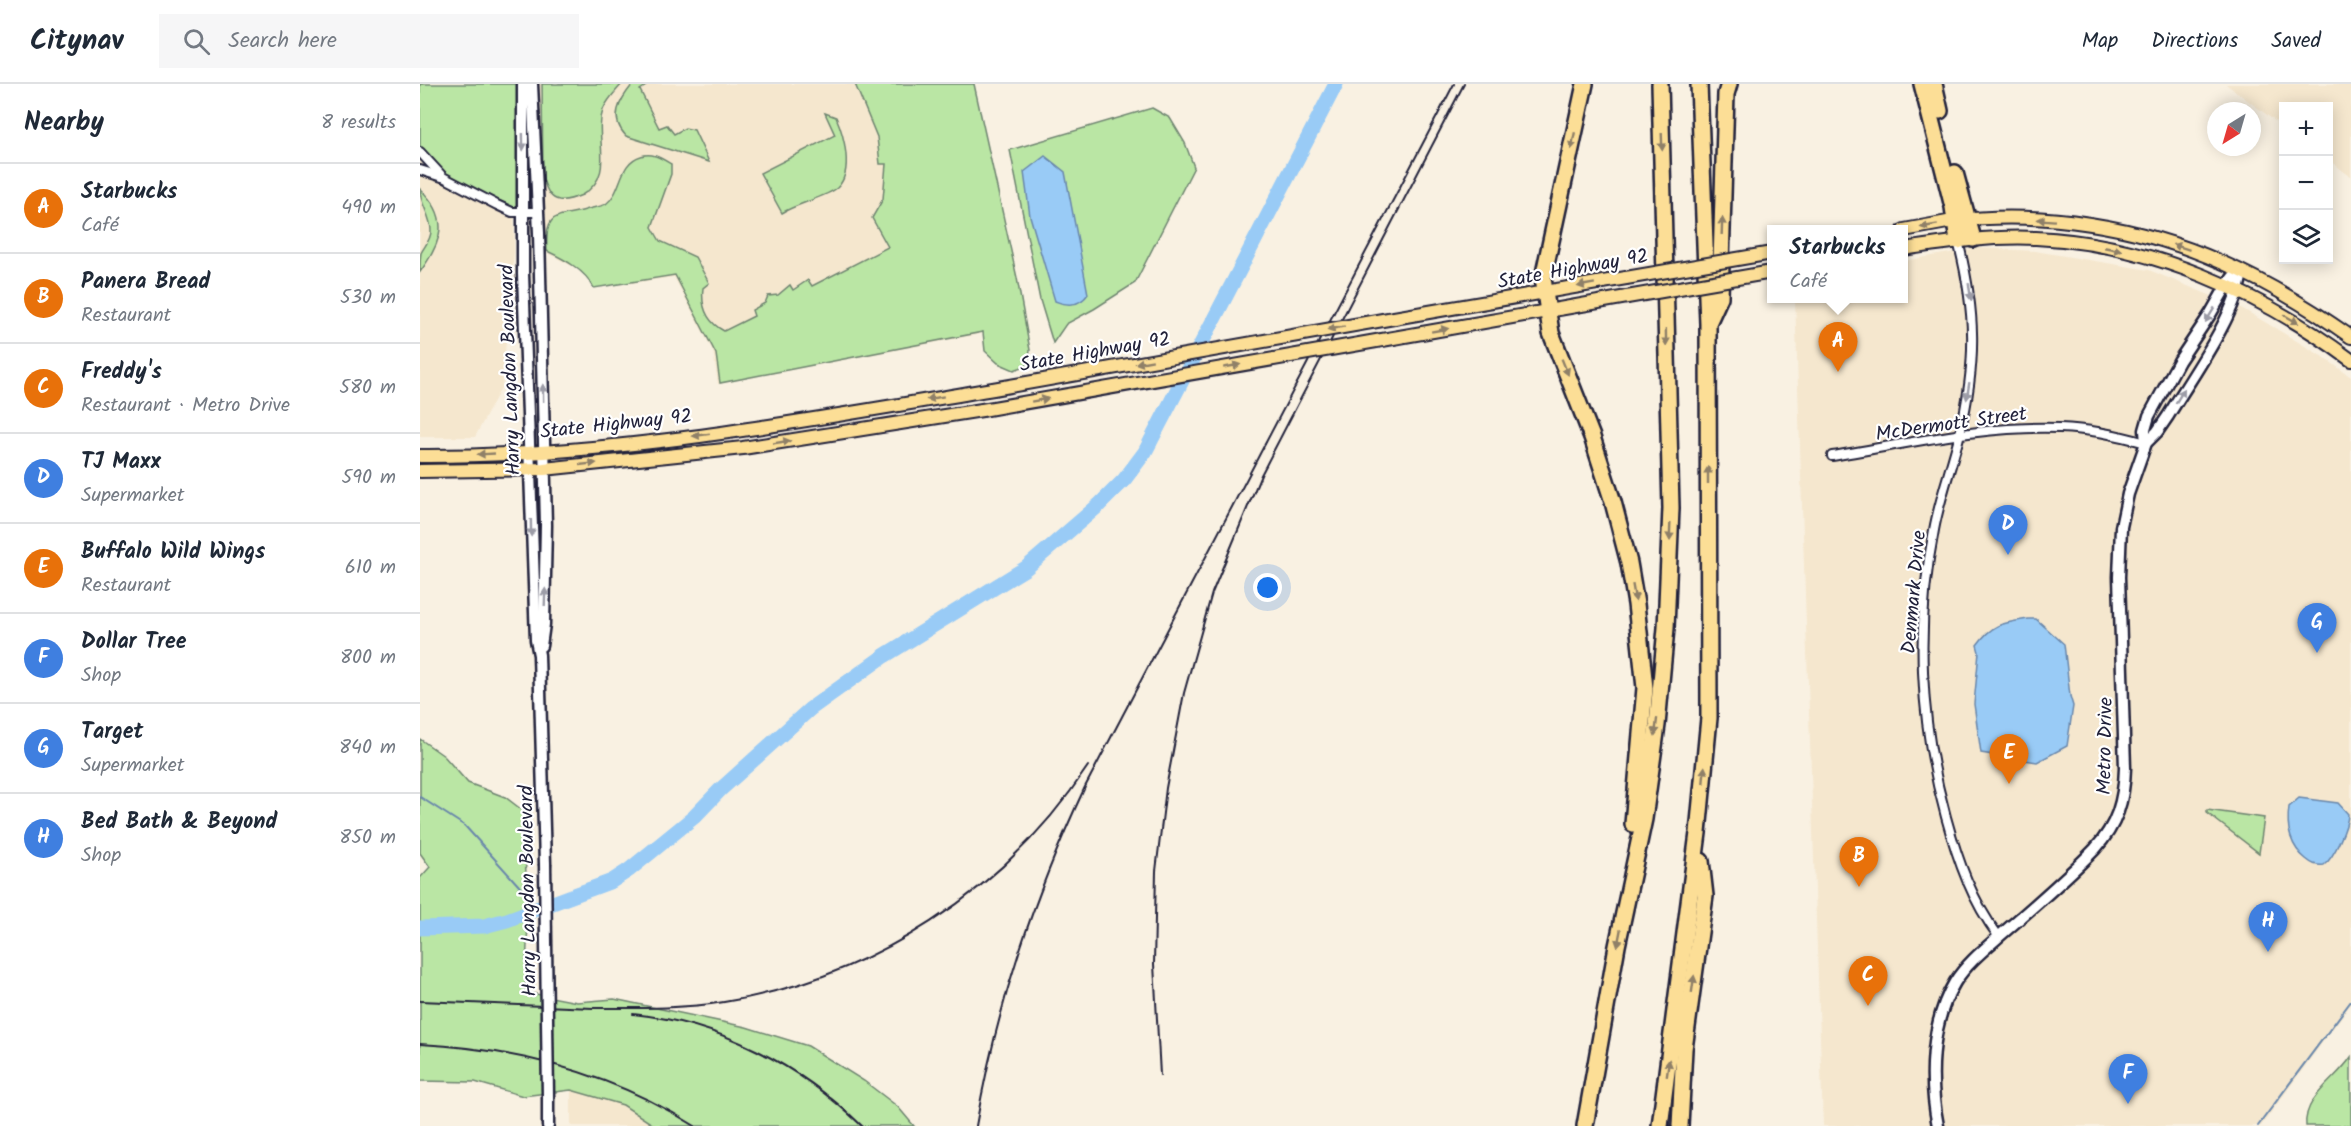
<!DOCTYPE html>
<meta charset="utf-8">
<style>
:root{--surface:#fff;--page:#f6f6f7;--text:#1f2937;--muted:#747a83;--line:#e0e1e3;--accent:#111827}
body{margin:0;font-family:Kalam,sans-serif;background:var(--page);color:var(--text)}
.controls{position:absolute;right:18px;top:18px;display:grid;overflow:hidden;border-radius:0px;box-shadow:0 3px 15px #0003}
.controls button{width:54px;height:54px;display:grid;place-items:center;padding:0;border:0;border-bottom:2px solid var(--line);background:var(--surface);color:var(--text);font:30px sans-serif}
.compass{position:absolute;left:1787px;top:18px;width:54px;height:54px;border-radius:50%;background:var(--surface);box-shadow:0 3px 15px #0003;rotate:217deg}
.you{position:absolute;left:848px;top:504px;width:21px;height:21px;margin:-15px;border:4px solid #fff;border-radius:50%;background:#1a73e8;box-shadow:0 0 0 9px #1a73e833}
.badge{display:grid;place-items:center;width:39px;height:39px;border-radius:50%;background:var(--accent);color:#fff;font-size:20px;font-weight:700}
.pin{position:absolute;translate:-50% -50px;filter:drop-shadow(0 2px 3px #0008)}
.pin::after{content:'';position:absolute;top:32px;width:21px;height:18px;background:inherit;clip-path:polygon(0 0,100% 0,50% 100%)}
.popup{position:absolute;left:1347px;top:141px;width:141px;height:78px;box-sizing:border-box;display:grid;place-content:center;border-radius:0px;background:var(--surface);filter:drop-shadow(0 2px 4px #0005);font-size:20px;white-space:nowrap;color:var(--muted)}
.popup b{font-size:22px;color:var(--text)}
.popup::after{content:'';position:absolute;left:50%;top:100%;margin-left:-12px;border:12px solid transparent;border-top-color:var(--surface)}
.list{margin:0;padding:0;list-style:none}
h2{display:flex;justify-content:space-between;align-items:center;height:78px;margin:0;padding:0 24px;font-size:26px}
h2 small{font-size:20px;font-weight:400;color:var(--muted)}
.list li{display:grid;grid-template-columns:39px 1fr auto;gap:18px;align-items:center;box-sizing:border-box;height:90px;padding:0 24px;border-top:2px solid var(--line)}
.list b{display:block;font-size:22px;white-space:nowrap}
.list p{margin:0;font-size:20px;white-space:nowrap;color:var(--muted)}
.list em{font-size:20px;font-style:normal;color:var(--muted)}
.icon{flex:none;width:33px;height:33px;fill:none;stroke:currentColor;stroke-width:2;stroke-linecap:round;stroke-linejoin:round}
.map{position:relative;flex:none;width:1931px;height:1042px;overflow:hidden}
header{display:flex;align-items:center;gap:36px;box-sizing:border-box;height:84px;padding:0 30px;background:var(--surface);border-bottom:2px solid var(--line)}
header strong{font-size:28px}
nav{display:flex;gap:33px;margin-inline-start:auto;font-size:21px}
.search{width:420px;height:54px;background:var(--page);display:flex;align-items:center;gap:15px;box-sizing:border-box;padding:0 21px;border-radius:0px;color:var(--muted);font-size:22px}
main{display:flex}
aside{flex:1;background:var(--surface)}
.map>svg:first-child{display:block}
</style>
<header>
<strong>Citynav</strong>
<div class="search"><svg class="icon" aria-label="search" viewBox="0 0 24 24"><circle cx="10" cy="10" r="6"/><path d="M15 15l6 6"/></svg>Search here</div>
<nav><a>Map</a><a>Directions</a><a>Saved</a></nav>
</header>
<main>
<aside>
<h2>Nearby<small>8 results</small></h2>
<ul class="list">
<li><span class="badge" style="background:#e8710a">A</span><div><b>Starbucks</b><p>Café</p></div><em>490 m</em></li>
<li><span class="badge" style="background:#e8710a">B</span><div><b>Panera Bread</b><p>Restaurant</p></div><em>530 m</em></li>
<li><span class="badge" style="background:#e8710a">C</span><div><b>Freddy's</b><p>Restaurant · Metro Drive</p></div><em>580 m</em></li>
<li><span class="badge" style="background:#3f7fe0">D</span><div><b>TJ Maxx</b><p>Supermarket</p></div><em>590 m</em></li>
<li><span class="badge" style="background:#e8710a">E</span><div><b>Buffalo Wild Wings</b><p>Restaurant</p></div><em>610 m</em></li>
<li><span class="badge" style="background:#3f7fe0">F</span><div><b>Dollar Tree</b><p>Shop</p></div><em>800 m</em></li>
<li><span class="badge" style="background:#3f7fe0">G</span><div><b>Target</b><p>Supermarket</p></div><em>840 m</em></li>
<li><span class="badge" style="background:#3f7fe0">H</span><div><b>Bed Bath &amp; Beyond</b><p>Shop</p></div><em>850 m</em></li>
</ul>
</aside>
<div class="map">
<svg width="1931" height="1042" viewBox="0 0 1931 1042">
<rect width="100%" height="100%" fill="#f9f1e2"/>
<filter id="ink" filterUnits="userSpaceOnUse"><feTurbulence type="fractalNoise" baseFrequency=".0167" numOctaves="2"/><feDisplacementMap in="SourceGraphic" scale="12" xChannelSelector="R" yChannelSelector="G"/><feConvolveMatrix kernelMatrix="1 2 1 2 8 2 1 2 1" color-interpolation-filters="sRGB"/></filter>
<g filter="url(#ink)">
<!-- built -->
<g fill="#f5e7ce">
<path d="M 0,0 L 94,0 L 94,169 L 82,302 L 55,353 L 0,353 Z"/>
<path d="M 119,0 L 547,0 L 601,242 L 298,300 L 293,267 L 254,193 L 183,203 L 160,186 L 127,169 Z"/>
<path d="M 1806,0 L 1931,0 L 1931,93 L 1909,76 L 1908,22 L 1864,22 L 1863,43 Z"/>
<path d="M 1558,164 L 1615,167 L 1729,186 L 1823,225 L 1905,274 L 1931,293 L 1931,920 L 1841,1042 L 1403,1042 L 1375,215 L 1484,214 L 1484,177 Z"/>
<path d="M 151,1006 L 203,1021 L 235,1042 L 151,1042 Z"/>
</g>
<!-- green -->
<g fill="#bae6a4" stroke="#6e8470" stroke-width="1.5">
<path d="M 0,0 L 102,0 L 104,129 L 92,128 L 23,93 L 0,68 Z"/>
<path d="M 122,0 L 202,0 C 195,8 187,16 183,26 C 173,54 197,91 162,111 C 155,114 147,117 139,116 C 129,114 127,105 123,96 Z"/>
<path d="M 213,0 L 224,0 L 226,2 L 220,6 L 239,44 L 247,41 L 254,50 L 265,44 L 274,46 L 289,78 L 206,52 C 189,34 199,17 213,0 Z"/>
<path d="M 435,0 L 554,0 L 597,194 L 610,266 L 608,281 L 594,286 L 578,279 L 565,267 L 563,248 L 300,299 L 296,270 L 255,191 L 174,204 C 165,186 144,175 127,167 C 124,123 140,135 172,124 C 176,123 183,122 186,120 C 203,107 198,79 221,72 C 232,68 241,74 251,80 L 251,90 L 232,143 L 240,157 L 275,173 L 289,199 L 283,204 C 281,222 287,238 304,247 L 334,232 L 332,226 L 345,219 L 348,212 L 358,211 L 370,201 L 373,206 L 388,196 L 392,202 L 468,163 L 452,134 L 463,115 L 466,80 L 460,80 L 457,53 Z"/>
<path d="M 732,24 L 750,34 L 765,59 L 774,83 L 715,199 L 674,225 L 646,240 L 633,259 L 620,216 L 590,66 Z"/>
<path d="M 405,29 L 416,33 C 424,51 434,88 417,104 C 406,113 376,120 362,129 L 340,89 L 415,51 Z"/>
<path d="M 0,105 C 31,134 22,158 0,188 C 0,182 0,174 1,169 C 5,161 11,156 11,147 C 11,131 0,121 0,105 Z"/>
<path d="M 0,655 L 24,672 L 48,699 L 85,713 L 106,729 L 105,768 L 108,837 L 105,908 L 157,918 L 194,915 L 326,943 L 388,962 L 444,997 L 478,1023 L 494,1042 L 235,1042 L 203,1021 L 151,1006 L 103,1012 L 55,998 L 0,997 L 0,794 L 10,783 L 0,769 Z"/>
<path d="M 1787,726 L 1844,734 L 1839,769 L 1787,729 Z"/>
<path d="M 1931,973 L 1931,1042 L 1886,1042 C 1883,1013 1917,995 1931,973 Z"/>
</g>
<!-- water -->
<g fill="#99cbf6" stroke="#6987ab" stroke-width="1.5">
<path d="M 625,72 L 645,88 L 668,210 C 660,222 647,222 635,217 L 610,132 L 604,88 Z"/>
<path d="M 1609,535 L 1616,535 L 1644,560 L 1650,612 L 1653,622 L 1647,662 L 1617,678 L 1561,669 L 1554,620 L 1559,568 L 1557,561 C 1573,539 1583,539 1609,535 Z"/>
<path d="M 1879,714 L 1918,719 L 1928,730 C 1928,742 1914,774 1904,781 C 1896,782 1892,780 1886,775 C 1870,762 1866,744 1869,723 Z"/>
</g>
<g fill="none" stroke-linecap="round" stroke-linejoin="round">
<!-- stream -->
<g stroke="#6987ab" stroke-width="2">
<path d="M 0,713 L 45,742 L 99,802 L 116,826"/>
<path d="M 1838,1042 L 1931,917"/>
</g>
<!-- river -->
<path stroke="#99cbf6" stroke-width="15" d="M 0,844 L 64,842 L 87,836 L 192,797 L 209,786 L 274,733 L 300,706 L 390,625 L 464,572 L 606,484 L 679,421 L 704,396 L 725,368 L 916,0"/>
<!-- street casing -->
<g stroke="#22223b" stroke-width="12">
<g id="street">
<path d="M 0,68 L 23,93 L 77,121 L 92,128 L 117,128"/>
<path d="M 0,86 L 22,93"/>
<path d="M 1538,157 C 1556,227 1557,278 1540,349 C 1532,382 1520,413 1514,446 C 1495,541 1500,640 1526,733 C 1538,777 1552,817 1579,853"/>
<path d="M 1412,372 C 1487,360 1564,341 1640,344 C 1669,345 1698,351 1726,359"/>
</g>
</g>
<!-- secondary casing -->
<g stroke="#22223b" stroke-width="15">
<g id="secondary">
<path d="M 103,0 L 103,190 L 116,556 L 119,571 L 125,780"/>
<path d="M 112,0 L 119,149 L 126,441 L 124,540 L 121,562"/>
<path d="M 1726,359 L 1725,346 L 1729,332 L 1759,277 L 1791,229 L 1807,201 L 1813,193 L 1822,188"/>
<path d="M 128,1013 L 128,1042"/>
<path d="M 1518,1042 C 1509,997 1510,939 1535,898 C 1547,879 1566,864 1583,849 C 1614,822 1646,795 1675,765 C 1697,741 1704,717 1705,684 L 1699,493 L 1701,443 L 1708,410 L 1726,359 L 1737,348 L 1748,332 C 1772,292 1816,232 1822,188"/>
</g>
</g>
<!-- primary casing -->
<g stroke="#22223b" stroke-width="16">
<g id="primary">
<path d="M 1484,146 C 1500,143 1517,140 1533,137 C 1621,126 1720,142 1801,178 C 1847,198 1890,224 1931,253"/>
<path d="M 1484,165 C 1528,158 1571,152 1616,154 C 1730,159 1840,208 1931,276"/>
<path d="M 974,234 L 1206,194"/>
<path d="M 962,256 L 1207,213"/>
<path d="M 0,372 C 193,373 384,337 573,305"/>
<path d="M 0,387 L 124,385 L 323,364 L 562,326"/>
</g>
</g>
<!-- highway casing -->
<g stroke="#22223b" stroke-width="20">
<g id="highway">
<path d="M 1165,0 L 1123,194 L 1131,249 L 1172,353 L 1193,418 L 1209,479 L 1216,520 L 1225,604 L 1213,740"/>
<path d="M 1502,0 L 1533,123 L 1538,157"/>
<path d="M 1514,0 L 1520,27"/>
<path d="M 1535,89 L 1553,155"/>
<path d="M 1289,237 L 1300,213 L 1306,10 L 1309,0"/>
<path d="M 1165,1042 L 1197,862 L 1224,735 L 1237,641 L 1246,544 L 1251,424 L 1240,0"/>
<path d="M 1240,1042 L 1278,749 L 1289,634 L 1288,240 L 1279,0"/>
<path d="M 1260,1042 L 1264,965 L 1285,812 L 1281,777"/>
</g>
</g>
<!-- street -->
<use href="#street" stroke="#fff" stroke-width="8"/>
<!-- secondary -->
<use href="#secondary" stroke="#fff" stroke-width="10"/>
<!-- primary -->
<use href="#primary" stroke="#fcde96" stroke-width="12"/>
<!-- highway -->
<use href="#highway" stroke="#fcde96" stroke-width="15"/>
<!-- rail -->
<g stroke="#22223b" stroke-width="2">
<path d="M 0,917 C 58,919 115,922 173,924 C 217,924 261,925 304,918 C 452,894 586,807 668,682"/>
<path d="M 213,930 C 301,939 379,981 442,1042"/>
<path d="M 0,960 C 97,965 193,990 275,1042"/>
<path d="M 740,991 L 734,880 L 736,787 L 746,704 L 764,609 L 792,509 L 841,391 L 1044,0"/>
<path d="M 556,1042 C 577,921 613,814 665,703 L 1034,0"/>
</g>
<!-- secondary-bridge casing -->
<g stroke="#22223b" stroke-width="15" stroke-linecap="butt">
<path id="secondary-bridge" d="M 125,780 L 128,1013"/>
</g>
<!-- primary-bridge casing -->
<g stroke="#22223b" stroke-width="16" stroke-linecap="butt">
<g id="primary-bridge">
<path d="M 1206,194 L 1352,169"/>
<path d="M 1207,213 L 1352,188"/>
<path d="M 573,305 L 974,234"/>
<path d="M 562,326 L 962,256"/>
</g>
</g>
<!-- secondary-bridge -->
<use href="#secondary-bridge" stroke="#fff" stroke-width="10"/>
<!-- primary-bridge -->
<use href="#primary-bridge" stroke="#fcde96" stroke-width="12"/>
</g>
<!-- one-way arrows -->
<defs><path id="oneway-solid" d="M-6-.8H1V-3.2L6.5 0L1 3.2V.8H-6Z" transform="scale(1.5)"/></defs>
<g fill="#8f8068">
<use href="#oneway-solid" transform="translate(1153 57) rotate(102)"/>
<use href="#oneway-solid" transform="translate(1242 58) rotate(88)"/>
<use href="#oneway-solid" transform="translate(1626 136) rotate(-176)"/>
<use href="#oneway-solid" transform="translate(1302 142) rotate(-88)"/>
<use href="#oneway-solid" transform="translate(1509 142) rotate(170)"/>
<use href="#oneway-solid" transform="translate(1761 163) rotate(-162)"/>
<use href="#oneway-solid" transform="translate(1693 165) rotate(11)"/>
<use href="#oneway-solid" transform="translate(1166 201) rotate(170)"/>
<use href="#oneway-solid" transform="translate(1871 235) rotate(30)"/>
<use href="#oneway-solid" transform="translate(916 244) rotate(170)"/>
<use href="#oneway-solid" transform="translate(1020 246) rotate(-10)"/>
<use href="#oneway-solid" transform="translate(1246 253) rotate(89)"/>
<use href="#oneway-solid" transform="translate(724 278) rotate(170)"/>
<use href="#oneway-solid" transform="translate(812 282) rotate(-10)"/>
<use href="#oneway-solid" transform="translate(1145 283) rotate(68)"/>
<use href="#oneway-solid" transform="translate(515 314) rotate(170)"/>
<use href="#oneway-solid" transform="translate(620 316) rotate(-10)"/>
<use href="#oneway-solid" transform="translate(281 351) rotate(172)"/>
<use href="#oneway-solid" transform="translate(362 358) rotate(-9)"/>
<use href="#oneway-solid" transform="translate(66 370) rotate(177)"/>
<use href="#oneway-solid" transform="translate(168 380) rotate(-6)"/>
<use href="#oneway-solid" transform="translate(1288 391) rotate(-90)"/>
<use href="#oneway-solid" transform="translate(1250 448) rotate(92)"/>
<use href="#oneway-solid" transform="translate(1214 509) rotate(80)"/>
<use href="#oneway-solid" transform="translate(1236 643) rotate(97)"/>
<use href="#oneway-solid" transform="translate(1284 691) rotate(-85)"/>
<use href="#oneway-solid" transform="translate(1199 854) rotate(101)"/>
<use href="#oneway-solid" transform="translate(1273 900) rotate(-82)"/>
<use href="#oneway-solid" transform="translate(1248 984) rotate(-82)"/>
</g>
<g fill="#9c9ca7">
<use href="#oneway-solid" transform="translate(103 58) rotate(89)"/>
<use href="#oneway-solid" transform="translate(1550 208) rotate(81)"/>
<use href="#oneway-solid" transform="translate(1790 231) rotate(122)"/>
<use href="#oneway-solid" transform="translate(1548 307) rotate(99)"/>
<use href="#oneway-solid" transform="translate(123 309) rotate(-91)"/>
<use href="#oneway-solid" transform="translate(1760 312) rotate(-59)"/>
<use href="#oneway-solid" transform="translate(111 444) rotate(89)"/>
<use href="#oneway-solid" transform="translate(125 513) rotate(-88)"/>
</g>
</g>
<g text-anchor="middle" stroke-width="4.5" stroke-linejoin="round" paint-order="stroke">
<!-- street labels -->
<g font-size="20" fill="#22223b" stroke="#fff">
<text transform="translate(1153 184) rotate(-10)" y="7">State Highway 92</text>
<text transform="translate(675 267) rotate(-10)" y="7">State Highway 92</text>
<text transform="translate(89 286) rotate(-92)" y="7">Harry Langdon Boulevard</text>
<text transform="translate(196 339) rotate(-6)" y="7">State Highway 92</text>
<text transform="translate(1531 339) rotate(-8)" y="7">McDermott Street</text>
<text transform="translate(1493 508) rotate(-85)" y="7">Denmark Drive</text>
<text transform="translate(1684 662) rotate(-89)" y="7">Metro Drive</text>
<text transform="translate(107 807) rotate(-91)" y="7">Harry Langdon Boulevard</text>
</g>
</g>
</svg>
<div class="controls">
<button>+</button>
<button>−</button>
<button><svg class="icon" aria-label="layers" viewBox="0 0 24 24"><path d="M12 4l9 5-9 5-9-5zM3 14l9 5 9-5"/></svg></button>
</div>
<svg class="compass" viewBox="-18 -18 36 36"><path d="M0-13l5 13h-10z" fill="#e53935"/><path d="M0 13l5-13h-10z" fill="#747a83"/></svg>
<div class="you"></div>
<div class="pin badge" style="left:1418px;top:288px;background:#e8710a">A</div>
<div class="popup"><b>Starbucks</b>Café</div>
<div class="pin badge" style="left:1439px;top:803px;background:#e8710a">B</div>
<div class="pin badge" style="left:1448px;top:922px;background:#e8710a">C</div>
<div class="pin badge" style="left:1588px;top:471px;background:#3f7fe0">D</div>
<div class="pin badge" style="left:1589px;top:700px;background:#e8710a">E</div>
<div class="pin badge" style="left:1708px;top:1020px;background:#3f7fe0">F</div>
<div class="pin badge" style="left:1897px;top:569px;background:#3f7fe0">G</div>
<div class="pin badge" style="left:1848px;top:868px;background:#3f7fe0">H</div>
</div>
</main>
